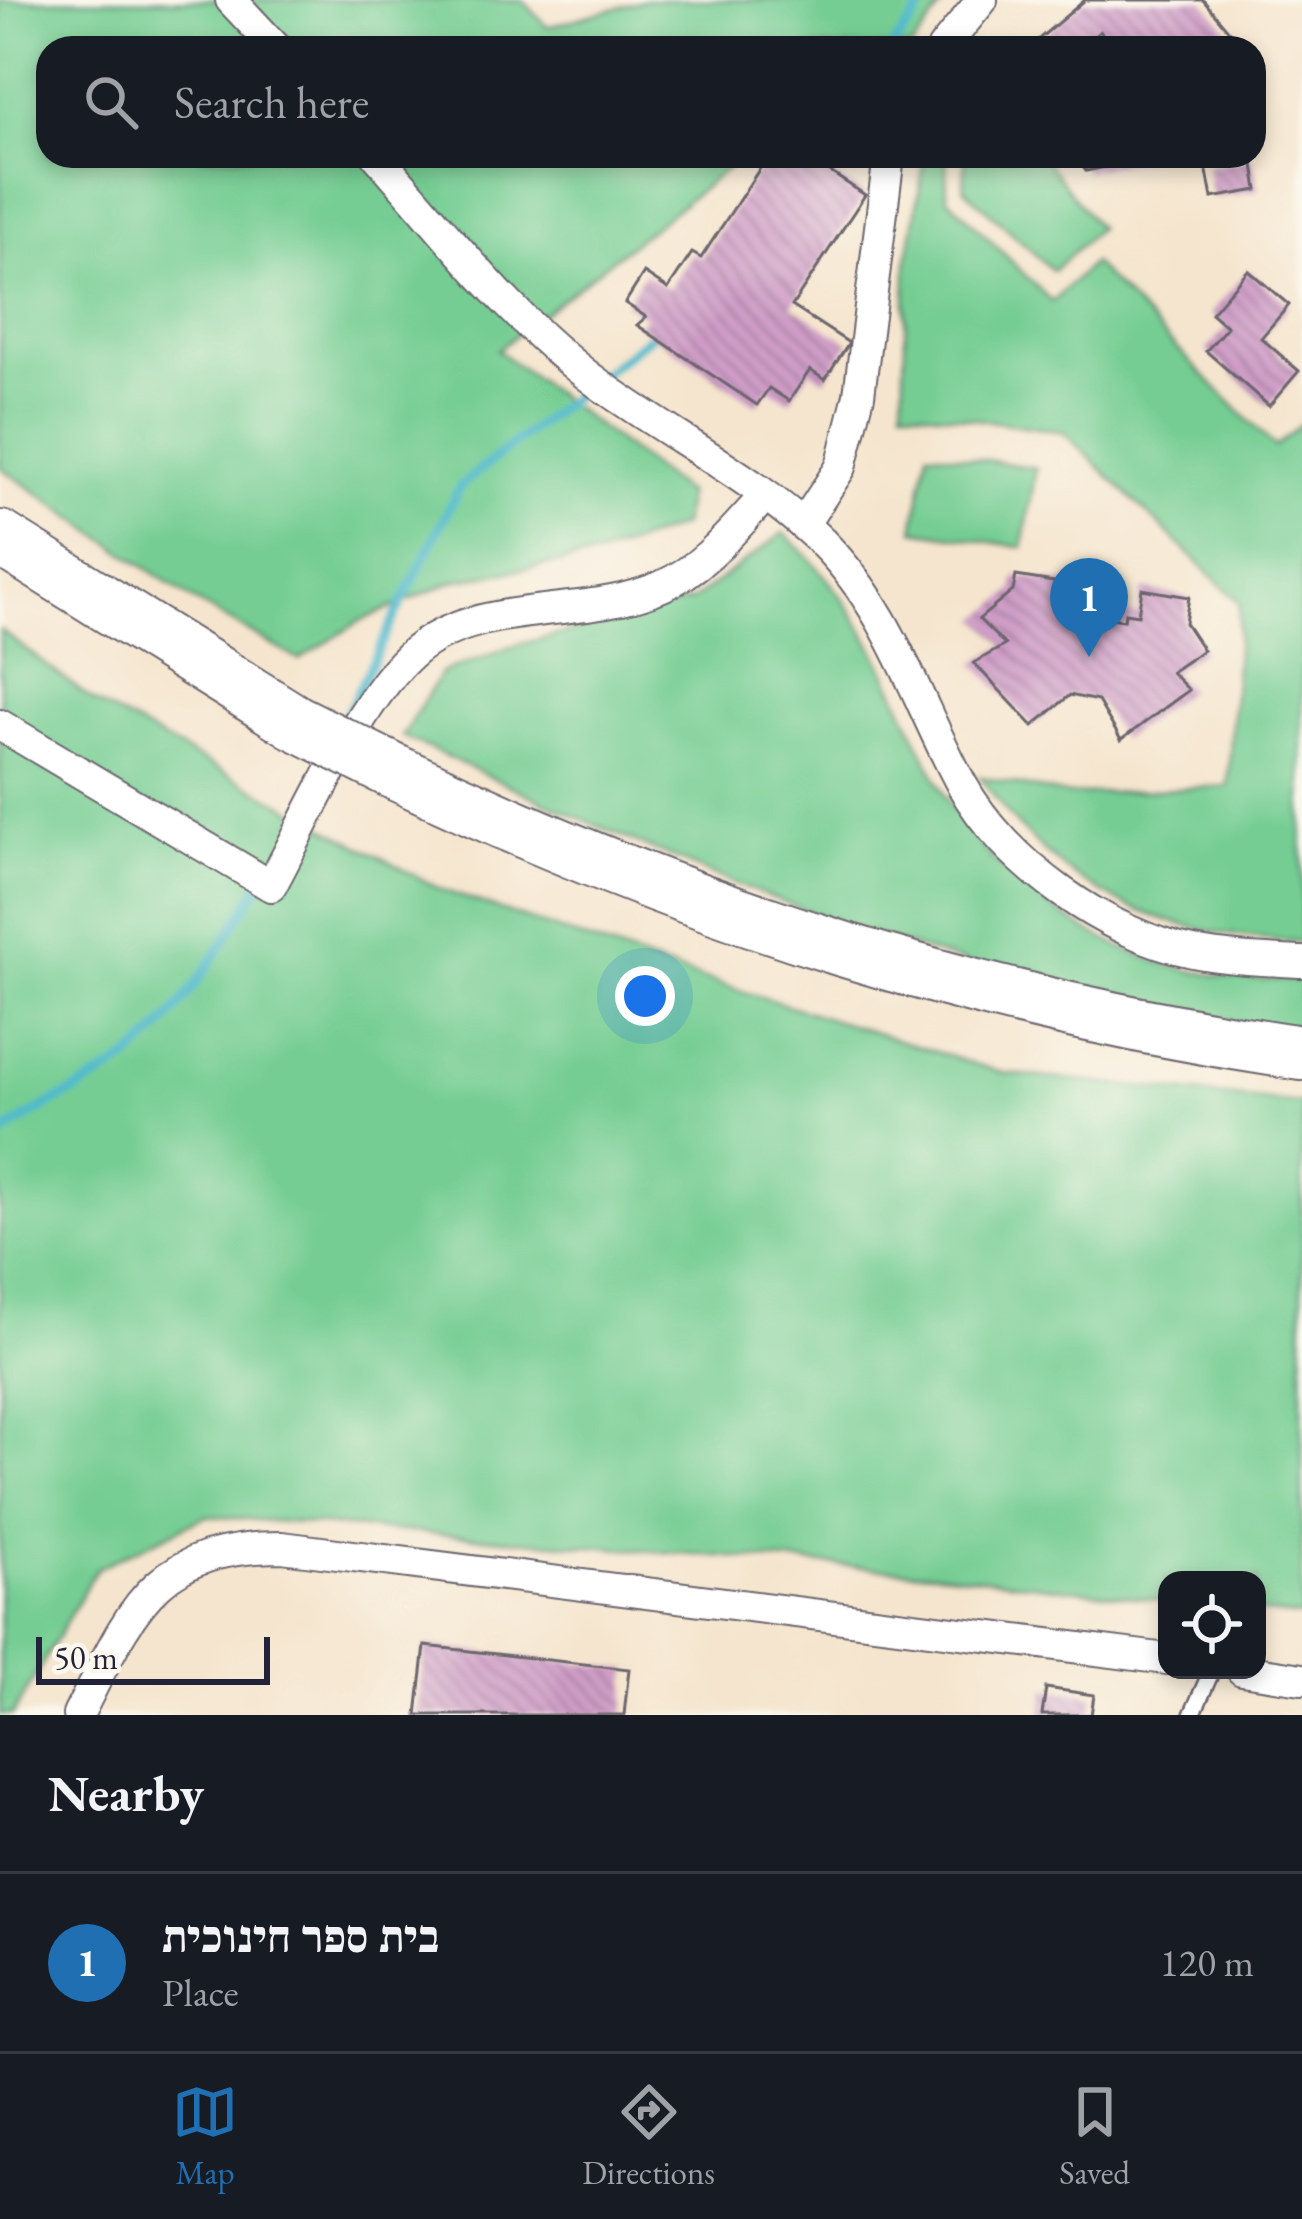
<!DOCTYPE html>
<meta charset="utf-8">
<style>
:root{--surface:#171b24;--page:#20242c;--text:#f1f3f6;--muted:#9ea1a6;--line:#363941;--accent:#1f6fb2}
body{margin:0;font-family:"EB Garamond","Frank Ruhl Libre",serif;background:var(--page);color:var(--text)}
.controls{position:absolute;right:36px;bottom:36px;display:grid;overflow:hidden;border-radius:24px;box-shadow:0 6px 18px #0003}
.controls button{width:108px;height:108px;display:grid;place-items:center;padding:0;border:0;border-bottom:3px solid var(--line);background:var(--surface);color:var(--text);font:60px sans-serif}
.scale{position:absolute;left:36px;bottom:30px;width:234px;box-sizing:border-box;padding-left:12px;border:6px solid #22223b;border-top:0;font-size:33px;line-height:42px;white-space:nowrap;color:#22223b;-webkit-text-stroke:9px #fbf7ec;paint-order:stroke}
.you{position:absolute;left:645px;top:996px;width:42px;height:42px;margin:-30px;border:9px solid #fff;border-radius:50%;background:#1a73e8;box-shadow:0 0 0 18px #1a73e833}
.badge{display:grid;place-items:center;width:78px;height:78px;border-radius:50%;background:var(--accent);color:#fff;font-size:39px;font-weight:700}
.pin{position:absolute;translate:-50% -99px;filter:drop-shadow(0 3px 6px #0008)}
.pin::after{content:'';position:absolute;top:63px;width:42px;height:36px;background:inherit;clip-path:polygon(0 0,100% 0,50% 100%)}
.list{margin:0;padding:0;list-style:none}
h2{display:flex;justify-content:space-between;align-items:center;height:156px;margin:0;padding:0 48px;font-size:51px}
h2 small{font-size:39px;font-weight:400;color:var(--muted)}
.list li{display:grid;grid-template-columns:78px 1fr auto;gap:36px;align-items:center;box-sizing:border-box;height:180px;padding:0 48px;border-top:3px solid var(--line)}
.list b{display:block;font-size:45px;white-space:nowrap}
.list p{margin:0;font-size:39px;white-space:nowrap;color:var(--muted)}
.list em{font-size:39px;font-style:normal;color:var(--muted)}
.icon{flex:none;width:66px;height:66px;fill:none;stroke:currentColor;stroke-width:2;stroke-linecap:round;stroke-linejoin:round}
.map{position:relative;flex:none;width:1302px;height:1715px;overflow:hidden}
.search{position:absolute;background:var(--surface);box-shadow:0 6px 18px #0003;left:36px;right:36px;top:36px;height:132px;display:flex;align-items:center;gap:30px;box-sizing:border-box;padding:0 42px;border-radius:36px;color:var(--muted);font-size:45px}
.sheet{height:336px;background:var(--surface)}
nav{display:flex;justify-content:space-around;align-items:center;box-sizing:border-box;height:168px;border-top:3px solid var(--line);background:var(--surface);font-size:33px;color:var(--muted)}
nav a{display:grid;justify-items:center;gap:6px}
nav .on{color:var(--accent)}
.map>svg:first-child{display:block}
</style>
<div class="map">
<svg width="1302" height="1715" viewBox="0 0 1302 1715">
<defs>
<pattern id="building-back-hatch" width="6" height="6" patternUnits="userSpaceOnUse" patternTransform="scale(3)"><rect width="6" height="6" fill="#cf9dc7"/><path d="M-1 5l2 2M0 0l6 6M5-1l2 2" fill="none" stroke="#a880a3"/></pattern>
</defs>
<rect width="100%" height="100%" fill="#fbf7ec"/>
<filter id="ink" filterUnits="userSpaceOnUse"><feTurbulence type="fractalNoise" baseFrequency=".00833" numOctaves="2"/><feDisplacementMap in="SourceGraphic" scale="24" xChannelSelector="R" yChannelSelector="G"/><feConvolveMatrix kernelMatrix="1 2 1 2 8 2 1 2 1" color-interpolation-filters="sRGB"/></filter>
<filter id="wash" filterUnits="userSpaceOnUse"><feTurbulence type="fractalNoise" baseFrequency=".004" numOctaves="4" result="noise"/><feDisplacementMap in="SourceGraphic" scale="48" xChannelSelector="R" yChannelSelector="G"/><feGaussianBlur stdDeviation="2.7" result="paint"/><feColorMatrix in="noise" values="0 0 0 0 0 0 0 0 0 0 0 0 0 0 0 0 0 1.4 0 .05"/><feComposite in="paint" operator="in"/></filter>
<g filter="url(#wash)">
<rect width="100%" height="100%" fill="#f5e5ce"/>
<!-- green -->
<g fill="#74cd93" stroke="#4b7867" stroke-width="3">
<path d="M 0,0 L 523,0 L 547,27 L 646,0 L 947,0 L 912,48 L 48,48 L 48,156 L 743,156 L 497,350 L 687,494 L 682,526 L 599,556 L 454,581 L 360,621 L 299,660 L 196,602 L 0,467 Z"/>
<path d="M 925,156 L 946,156 L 947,197 L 1052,302 L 1092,263 L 1275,447 L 1302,423 L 1302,942 C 1161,934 1063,898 980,777 L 1068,795 L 1228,786 L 1240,603 L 1063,432 L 903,408 L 907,264 Z"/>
<path d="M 965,156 L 1042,156 L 1098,228 L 1053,271 L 964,188 Z"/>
<path d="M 928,451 L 1036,468 L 1023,547 L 914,530 Z"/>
<path d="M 784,533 C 875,617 890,692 945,795 C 990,878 1094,947 1184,969 C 1222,979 1263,979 1302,981 L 1302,1034 C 1207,1015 1109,1000 1015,976 C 801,922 601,829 402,736 L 441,673 L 517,645 L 691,601 Z"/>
<path d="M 0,630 L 96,703 L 440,889 L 653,963 L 1003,1073 L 1302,1104 L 1302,1617 L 1257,1612 L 1257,1580 L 1167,1580 L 1167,1601 L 949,1574 L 206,1516 L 96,1569 L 13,1715 L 0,1715 Z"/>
</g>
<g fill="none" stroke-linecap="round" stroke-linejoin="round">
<!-- stream -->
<g stroke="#4fbacc" stroke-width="9">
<path d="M 892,48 L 928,0"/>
<path d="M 340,727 L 460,486 L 659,329"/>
<path d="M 0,1137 C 37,1106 82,1091 121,1064 C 181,1021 220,946 259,886"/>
</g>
</g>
<g id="blocks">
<!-- building -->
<g fill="url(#building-back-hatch)">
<path d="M 1085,0 L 1203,0 L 1236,39 L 1226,48 L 1115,48 L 1100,31 L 1081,48 L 1028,48 Z"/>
<path d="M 768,156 L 806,156 L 865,195 L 792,306 L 849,343 L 825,380 L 810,370 L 789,401 L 769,388 L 757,405 L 637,325 L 646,317 L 625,303 L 644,273 L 668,289 L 692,253 L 701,258 Z"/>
<path d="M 1074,156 L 1148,156 L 1148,158 L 1086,171 Z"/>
<path d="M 1253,158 L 1258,190 L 1212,198 L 1206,166 Z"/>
<path d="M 1248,270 L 1289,305 L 1261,338 L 1299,371 L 1269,406 L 1206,351 L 1227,327 L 1211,313 Z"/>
<path d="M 1016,576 L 1079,586 L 1072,624 L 1095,628 L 1097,616 L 1124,620 L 1125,613 L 1138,615 L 1142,589 L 1189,597 L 1185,623 L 1203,650 L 1171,672 L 1189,690 L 1121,740 L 1098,701 L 1070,695 L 1033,726 L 974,663 L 1005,645 L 979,619 L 1013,591 Z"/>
<path d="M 425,1646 L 629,1669 L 624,1715 L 417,1715 Z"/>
<path d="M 1046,1688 L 1094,1695 L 1091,1715 L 1042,1715 Z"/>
</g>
</g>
</g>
<g filter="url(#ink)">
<use href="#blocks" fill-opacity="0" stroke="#6c666e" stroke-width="3"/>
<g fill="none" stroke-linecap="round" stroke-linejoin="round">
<!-- lane casing -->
<g stroke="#6c666e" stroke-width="20">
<path id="lane" d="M 1192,1715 L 1212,1670"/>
</g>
<!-- street casing -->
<g stroke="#6c666e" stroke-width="34">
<g id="street">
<path d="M 231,0 L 276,48"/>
<path d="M 943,48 L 982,0"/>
<path d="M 377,156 C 449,236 512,321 599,384 C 672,437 757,479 822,542 C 892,612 916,701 962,785 C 1005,863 1107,935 1193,952 C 1229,959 1266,960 1302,962"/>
<path d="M 803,525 L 841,467 L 859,395 L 889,156"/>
<path d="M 0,725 L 271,886 C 306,823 361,695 415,651 C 482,597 586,620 662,586 C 704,568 735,528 765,496"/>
<path d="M 1242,1670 L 1302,1679"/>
<path d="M 78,1715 C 132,1609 152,1547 282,1547 L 1167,1659"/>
</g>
</g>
<!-- highway casing -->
<g stroke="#6c666e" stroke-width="58">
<g id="highway">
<path d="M 0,538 L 295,722"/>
<path d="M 401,775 C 695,914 980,1006 1302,1053"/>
</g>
</g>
<!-- lane -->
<use href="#lane" stroke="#fff" stroke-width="15"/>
<!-- street -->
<use href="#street" stroke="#fff" stroke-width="30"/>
<!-- highway -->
<use href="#highway" stroke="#fff" stroke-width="54"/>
<!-- highway-bridge casing -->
<g stroke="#6c666e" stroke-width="58" stroke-linecap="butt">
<path id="highway-bridge" d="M 295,722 L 401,775"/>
</g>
<!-- highway-bridge -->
<use href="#highway-bridge" stroke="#fff" stroke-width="54"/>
</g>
</g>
</svg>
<div class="controls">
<button><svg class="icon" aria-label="locate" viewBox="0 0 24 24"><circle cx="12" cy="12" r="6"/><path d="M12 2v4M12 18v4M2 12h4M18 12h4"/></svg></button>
</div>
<div class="scale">50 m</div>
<div class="you"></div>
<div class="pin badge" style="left:1089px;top:657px">1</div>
<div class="search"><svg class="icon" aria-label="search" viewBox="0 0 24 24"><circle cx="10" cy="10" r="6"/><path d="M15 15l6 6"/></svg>Search here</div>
</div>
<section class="sheet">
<h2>Nearby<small></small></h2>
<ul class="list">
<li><span class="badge">1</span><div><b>בית ספר חינוכית</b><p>Place</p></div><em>120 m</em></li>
</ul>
</section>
<nav>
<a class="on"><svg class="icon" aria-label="map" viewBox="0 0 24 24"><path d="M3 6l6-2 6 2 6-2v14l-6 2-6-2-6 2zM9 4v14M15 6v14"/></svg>Map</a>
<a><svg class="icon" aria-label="directions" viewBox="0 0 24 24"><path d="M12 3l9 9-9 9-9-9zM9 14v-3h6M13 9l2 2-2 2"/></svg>Directions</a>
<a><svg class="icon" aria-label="saved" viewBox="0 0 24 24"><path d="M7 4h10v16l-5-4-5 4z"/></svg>Saved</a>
</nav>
